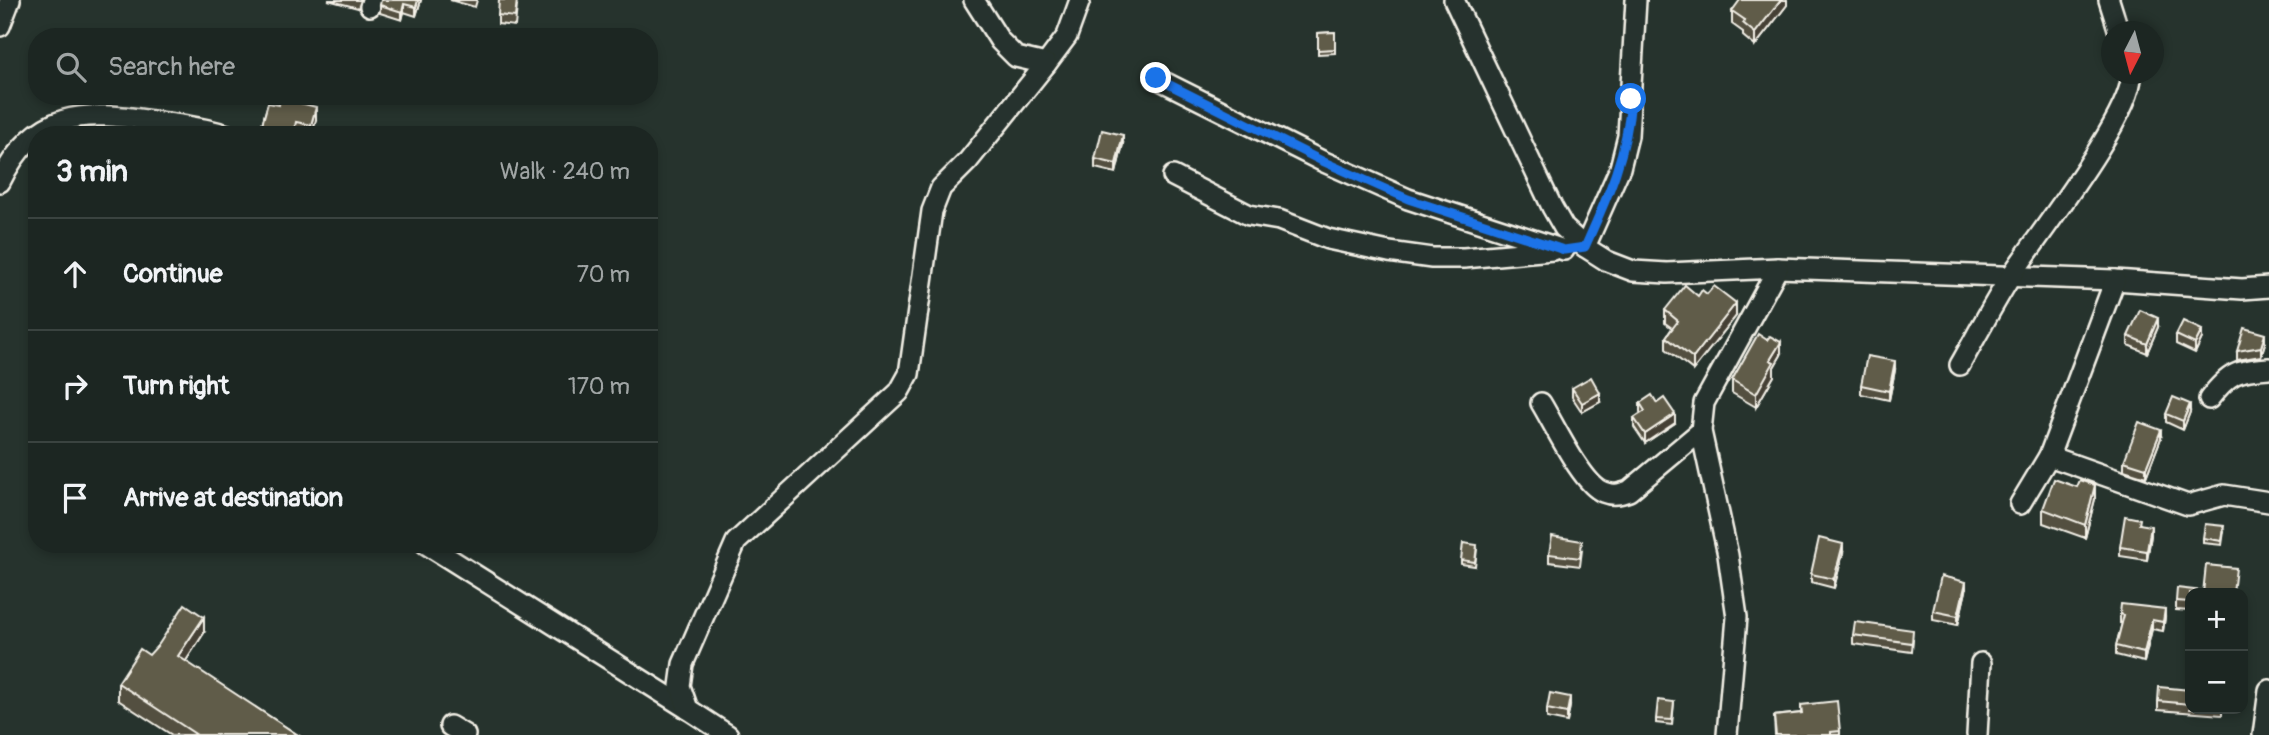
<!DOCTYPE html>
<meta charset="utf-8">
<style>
:root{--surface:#1c2622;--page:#252e2a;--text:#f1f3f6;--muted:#a0a5a5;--line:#3a4340}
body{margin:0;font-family:Pangolin,sans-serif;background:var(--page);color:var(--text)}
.controls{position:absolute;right:21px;bottom:21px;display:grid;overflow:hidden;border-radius:14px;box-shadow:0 4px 10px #0003}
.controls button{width:63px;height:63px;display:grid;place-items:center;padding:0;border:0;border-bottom:2px solid var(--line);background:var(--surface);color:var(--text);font:35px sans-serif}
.compass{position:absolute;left:2101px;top:21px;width:63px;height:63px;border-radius:50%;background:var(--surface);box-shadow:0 4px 10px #0003;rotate:186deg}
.stop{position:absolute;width:21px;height:21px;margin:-16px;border:5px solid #1a73e8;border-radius:50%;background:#fff}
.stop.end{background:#1a73e8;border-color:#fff;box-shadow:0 2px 7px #0008}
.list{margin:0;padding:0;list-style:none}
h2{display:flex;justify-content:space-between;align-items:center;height:91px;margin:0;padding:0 28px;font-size:30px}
h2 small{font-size:23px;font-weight:400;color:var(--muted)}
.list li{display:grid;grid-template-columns:46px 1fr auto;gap:21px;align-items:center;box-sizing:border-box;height:112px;padding:0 28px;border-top:2px solid var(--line)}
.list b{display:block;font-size:26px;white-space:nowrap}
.list em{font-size:23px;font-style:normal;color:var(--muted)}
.icon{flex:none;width:38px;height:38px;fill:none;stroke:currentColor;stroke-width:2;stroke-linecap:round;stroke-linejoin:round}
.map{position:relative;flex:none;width:2269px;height:735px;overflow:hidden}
.search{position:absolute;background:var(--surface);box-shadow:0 4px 10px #0003;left:28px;top:28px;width:630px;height:77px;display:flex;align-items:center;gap:18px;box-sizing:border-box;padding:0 24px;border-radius:28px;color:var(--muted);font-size:26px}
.panel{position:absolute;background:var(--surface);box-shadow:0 4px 10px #0003;left:28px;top:126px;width:630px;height:427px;border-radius:28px}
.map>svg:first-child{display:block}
</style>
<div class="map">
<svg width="2269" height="735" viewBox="0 0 2269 735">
<rect width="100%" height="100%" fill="#26332d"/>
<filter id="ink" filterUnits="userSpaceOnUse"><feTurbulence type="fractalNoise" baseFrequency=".0143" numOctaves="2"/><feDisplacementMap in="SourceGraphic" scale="14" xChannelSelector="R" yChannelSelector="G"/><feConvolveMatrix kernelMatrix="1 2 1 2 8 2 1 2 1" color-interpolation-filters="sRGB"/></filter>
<g filter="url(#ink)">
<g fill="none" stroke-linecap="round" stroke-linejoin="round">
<!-- minor casing -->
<g stroke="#f4f1e8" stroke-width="24">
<g id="minor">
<path d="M 1454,0 L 1552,207 L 1564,228 L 1585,247"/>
<path d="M 1636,0 L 1628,136 L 1620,168 L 1585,247 L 1607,261 L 1633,271 L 1667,273 L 1778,268 L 2115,280 L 2242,289 L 2269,287"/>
<path d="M 2109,0 L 2119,32"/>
<path d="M 370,6 L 372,0"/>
<path d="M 0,26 L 10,0"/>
<path d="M 1046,64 L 1067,36 L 1080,0"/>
<path d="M 1156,78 L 1322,161 L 1408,199 L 1564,250"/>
<path d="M 1173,176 L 1249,215 L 1279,220 L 1328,239 L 1389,252 L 1432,258 L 1464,258 L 1553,250"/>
<path d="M 0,182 C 35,110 82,110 153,121 C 178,125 203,127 227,135"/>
<path d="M 1960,365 C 1977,335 1993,304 2011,276 C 2036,238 2135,112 2131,74"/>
<path d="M 2209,399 C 2229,373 2237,370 2269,368"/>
<path d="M 1541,403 C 1554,424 1582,484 1603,492 C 1613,496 1620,494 1629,491 L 1701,431"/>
<path d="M 2049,456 L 2188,505 L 2224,495 L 2269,502"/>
<path d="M 2020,504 L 2049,456 L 2115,280"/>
<path d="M 426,544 L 688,709"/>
<path d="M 450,726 L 465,735"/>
<path d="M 728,735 L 688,709 L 680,686 L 683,664 L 736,542 L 899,392 L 909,374 L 932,211 L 941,188 L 968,161 L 1046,64 L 1016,57 L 1000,41 L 974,0"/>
<path d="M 1727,735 L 1737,617 L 1728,555 L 1701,431 L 1704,403 L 1778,268"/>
<path d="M 1977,735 L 1981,663"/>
<path d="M 2263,735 L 2269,690"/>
</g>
</g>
<!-- minor -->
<use href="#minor" stroke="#26332d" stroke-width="19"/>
</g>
<!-- wall -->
<g fill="#534f40" stroke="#f4f1e8" stroke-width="2">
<path d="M 328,0 L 361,0 L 358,8 Z"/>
<path d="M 421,0 L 416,16 L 404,12 L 402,20 L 380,13 L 380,5 Z"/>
<path d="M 450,0 L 477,0 L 475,7 Z"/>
<path d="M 1787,0 L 1787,5 L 1755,46 L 1743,36 L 1743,32 L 1732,24 L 1732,11 Z"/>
<path d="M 517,6 L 515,26 L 498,24 L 498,15 Z"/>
<path d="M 1335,32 L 1335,53 L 1318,54 L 1318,33 Z"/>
<path d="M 268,103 L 316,120 L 312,135 L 259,135 Z"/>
<path d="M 1123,144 L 1116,173 L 1095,168 L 1095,159 Z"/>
<path d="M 1698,296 L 1736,316 L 1693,370 L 1666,349 L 1666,337 L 1672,328 L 1665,323 L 1665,310 Z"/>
<path d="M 2158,327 L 2147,353 L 2128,345 L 2128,336 Z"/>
<path d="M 2176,335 L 2202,338 L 2195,353 L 2176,344 Z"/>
<path d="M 2265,343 L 2261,356 L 2237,360 L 2237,351 Z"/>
<path d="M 1781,355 L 1774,367 L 1774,376 L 1756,407 L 1732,393 L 1732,380 Z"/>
<path d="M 1895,370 L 1889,400 L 1861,394 L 1861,385 Z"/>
<path d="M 1572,388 L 1600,402 L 1582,412 L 1572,397 Z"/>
<path d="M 1640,403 L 1657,403 L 1675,423 L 1645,443 L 1634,427 L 1634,418 L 1641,413 L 1640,412 Z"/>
<path d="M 2190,412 L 2183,430 L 2166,422 L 2166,414 Z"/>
<path d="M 2161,438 L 2146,477 L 2124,470 L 2124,461 Z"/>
<path d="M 2077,487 L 2095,499 L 2085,538 L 2043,523 L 2043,509 Z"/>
<path d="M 2140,524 L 2151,535 L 2147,560 L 2120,556 L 2120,547 Z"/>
<path d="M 2224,531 L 2222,545 L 2203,543 L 2203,538 Z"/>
<path d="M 1477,549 L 1475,566 L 1461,564 L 1461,560 Z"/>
<path d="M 1582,550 L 1580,566 L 1549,562 L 1549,554 Z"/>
<path d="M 1843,553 L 1834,588 L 1811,582 L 1811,574 Z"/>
<path d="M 1966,591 L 1958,625 L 1933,620 L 1933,611 Z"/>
<path d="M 2190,593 L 2190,611 L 2176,610 L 2176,601 Z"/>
<path d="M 2120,614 L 2165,617 L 2163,631 L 2152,629 L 2144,662 L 2116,655 L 2116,646 L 2122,623 L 2120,623 Z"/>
<path d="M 204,633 L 185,662 L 298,735 L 172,735 L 118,700 L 118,683 L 149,655 Z"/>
<path d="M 1853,635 L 1913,639 L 1912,652 L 1853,644 Z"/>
<path d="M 2190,690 L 2190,709 L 2222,709 L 2222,715 L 2158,710 L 2158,701 Z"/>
<path d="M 1674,702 L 1672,725 L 1656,723 L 1656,719 Z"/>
<path d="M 1801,705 L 1840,731 L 1840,735 L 1775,735 L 1774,716 L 1801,713 Z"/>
<path d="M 1570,706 L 1567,722 L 1547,718 L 1547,709 Z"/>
</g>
<!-- shaded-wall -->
<g fill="#444034" stroke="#f4f1e8" stroke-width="2">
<path d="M 418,0 L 421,0 L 416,16 L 416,7 Z"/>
<path d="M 1781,0 L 1787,0 L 1787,5 L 1755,46 L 1755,33 Z"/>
<path d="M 404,4 L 404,12 L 402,20 L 402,12 Z"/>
<path d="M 316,107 L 316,120 L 311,135 L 311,125 Z"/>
<path d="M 1123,135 L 1123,144 L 1116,173 L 1116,164 Z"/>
<path d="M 1736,303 L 1736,316 L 1693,370 L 1693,358 Z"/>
<path d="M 2158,318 L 2158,327 L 2147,353 L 2147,344 Z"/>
<path d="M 2202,330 L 2202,338 L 2195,353 L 2195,344 Z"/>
<path d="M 2265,334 L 2265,343 L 2261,356 L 2261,347 Z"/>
<path d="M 1781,342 L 1781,355 L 1774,367 L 1774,376 L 1756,407 L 1756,394 L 1770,360 Z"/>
<path d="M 1895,361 L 1895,370 L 1889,400 L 1889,391 Z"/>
<path d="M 1600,393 L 1600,402 L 1582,412 L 1582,403 Z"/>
<path d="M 2190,404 L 2190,412 L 2183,430 L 2183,421 Z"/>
<path d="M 1675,414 L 1675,423 L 1645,443 L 1645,434 Z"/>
<path d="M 2161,430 L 2161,438 L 2146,477 L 2146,468 Z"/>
<path d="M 2095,485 L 2095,499 L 2085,538 L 2085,525 Z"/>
<path d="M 2151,526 L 2151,535 L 2147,560 L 2147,551 Z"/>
<path d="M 1843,544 L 1843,553 L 1834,588 L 1834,579 Z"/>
<path d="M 1966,582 L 1966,591 L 1958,625 L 1958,616 Z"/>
<path d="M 2165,609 L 2165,617 L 2163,631 L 2163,622 Z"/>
<path d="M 204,617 L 204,633 L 178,673 L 178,656 Z"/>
<path d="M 2152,620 L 2152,629 L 2144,662 L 2144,653 Z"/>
<path d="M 1570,697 L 1570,706 L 1567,722 L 1567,713 Z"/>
</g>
<!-- building -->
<g fill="#615c4a" stroke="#f4f1e8" stroke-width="2">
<path d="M 381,0 L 418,0 L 416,7 L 404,4 L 402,12 L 380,5 Z"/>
<path d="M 499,0 L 517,0 L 515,17 L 498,15 Z"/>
<path d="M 1740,0 L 1781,0 L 1755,33 L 1743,23 L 1745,20 L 1732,11 Z"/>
<path d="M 1335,32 L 1335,49 L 1318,50 L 1318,33 Z"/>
<path d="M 280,98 L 316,107 L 311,125 L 296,122 L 293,135 L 259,135 L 268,103 L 279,105 Z"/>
<path d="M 1102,130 L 1123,135 L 1116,164 L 1095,159 Z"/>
<path d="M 1685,285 L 1698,296 L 1702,290 L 1707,294 L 1714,286 L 1736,303 L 1693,358 L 1666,337 L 1678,321 L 1665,310 Z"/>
<path d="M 2140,310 L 2158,318 L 2147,344 L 2128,336 Z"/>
<path d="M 2183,321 L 2202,330 L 2195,344 L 2176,335 Z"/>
<path d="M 2244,328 L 2265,334 L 2261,347 L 2237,351 Z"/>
<path d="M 1758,334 L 1767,340 L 1770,336 L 1781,342 L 1770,360 L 1774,362 L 1756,394 L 1732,380 Z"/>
<path d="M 1867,356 L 1895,361 L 1889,391 L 1861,385 Z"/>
<path d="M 1591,377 L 1600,393 L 1582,403 L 1572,388 Z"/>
<path d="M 1652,395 L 1657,403 L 1664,398 L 1675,414 L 1645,434 L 1634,418 L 1645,411 L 1640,403 Z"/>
<path d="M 2173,397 L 2190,404 L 2183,421 L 2166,414 Z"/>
<path d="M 2139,422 L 2161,430 L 2146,468 L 2124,461 Z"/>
<path d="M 2054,479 L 2077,487 L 2080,480 L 2095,485 L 2085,525 L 2043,509 Z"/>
<path d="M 2125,516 L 2140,519 L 2139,524 L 2151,526 L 2147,551 L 2120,547 Z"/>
<path d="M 2205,524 L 2224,526 L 2222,541 L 2203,538 Z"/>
<path d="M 1552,536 L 1582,541 L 1580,558 L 1549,554 Z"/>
<path d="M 1819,538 L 1843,544 L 1834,579 L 1811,574 Z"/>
<path d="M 1463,543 L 1477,545 L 1475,562 L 1461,560 Z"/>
<path d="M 2206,565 L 2236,568 L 2233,593 L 2203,593 Z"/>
<path d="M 1941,576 L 1966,582 L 1958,616 L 1933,611 Z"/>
<path d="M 2177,588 L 2202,591 L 2202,593 L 2190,593 L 2190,602 L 2176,601 Z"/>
<path d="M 185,604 L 204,617 L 178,656 L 298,735 L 197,735 L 118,683 L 140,649 L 149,655 L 159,644 Z"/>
<path d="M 2121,604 L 2165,609 L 2163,622 L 2152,620 L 2144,653 L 2116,646 L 2124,615 L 2120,614 Z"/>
<path d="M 1855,622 L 1913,630 L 1912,643 L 1853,635 Z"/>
<path d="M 2159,687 L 2190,690 L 2190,704 L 2158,701 Z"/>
<path d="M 1550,693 L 1570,697 L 1567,713 L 1547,709 Z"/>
<path d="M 1658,700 L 1674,702 L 1672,720 L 1656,719 Z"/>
<path d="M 1837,701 L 1840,731 L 1831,732 L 1831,735 L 1776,735 L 1774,716 L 1802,713 L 1801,705 Z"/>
</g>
</g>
<g fill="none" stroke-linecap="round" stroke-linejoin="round" filter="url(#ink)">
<!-- route -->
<path stroke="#1a73e8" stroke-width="9" d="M 1156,78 L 1322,161 L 1408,199 L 1564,250 L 1585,247 C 1608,196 1627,155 1631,99"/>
</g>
</svg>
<div class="controls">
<button>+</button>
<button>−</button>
</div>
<svg class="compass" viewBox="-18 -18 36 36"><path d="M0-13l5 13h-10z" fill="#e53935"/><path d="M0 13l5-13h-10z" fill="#a0a5a5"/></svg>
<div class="stop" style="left:1631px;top:99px"></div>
<div class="stop end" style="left:1156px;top:78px"></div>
<div class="search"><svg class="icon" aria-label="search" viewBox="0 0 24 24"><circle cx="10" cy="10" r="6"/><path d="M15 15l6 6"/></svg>Search here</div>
<section class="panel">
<h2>3 min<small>Walk · 240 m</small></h2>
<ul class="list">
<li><svg class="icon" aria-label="ahead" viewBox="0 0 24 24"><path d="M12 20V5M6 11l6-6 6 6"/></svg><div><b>Continue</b></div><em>70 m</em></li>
<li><svg class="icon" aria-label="right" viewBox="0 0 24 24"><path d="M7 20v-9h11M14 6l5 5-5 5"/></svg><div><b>Turn right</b></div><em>170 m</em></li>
<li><svg class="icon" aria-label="arrive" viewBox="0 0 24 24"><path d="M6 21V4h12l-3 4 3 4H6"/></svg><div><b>Arrive at destination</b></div></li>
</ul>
</section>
</div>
